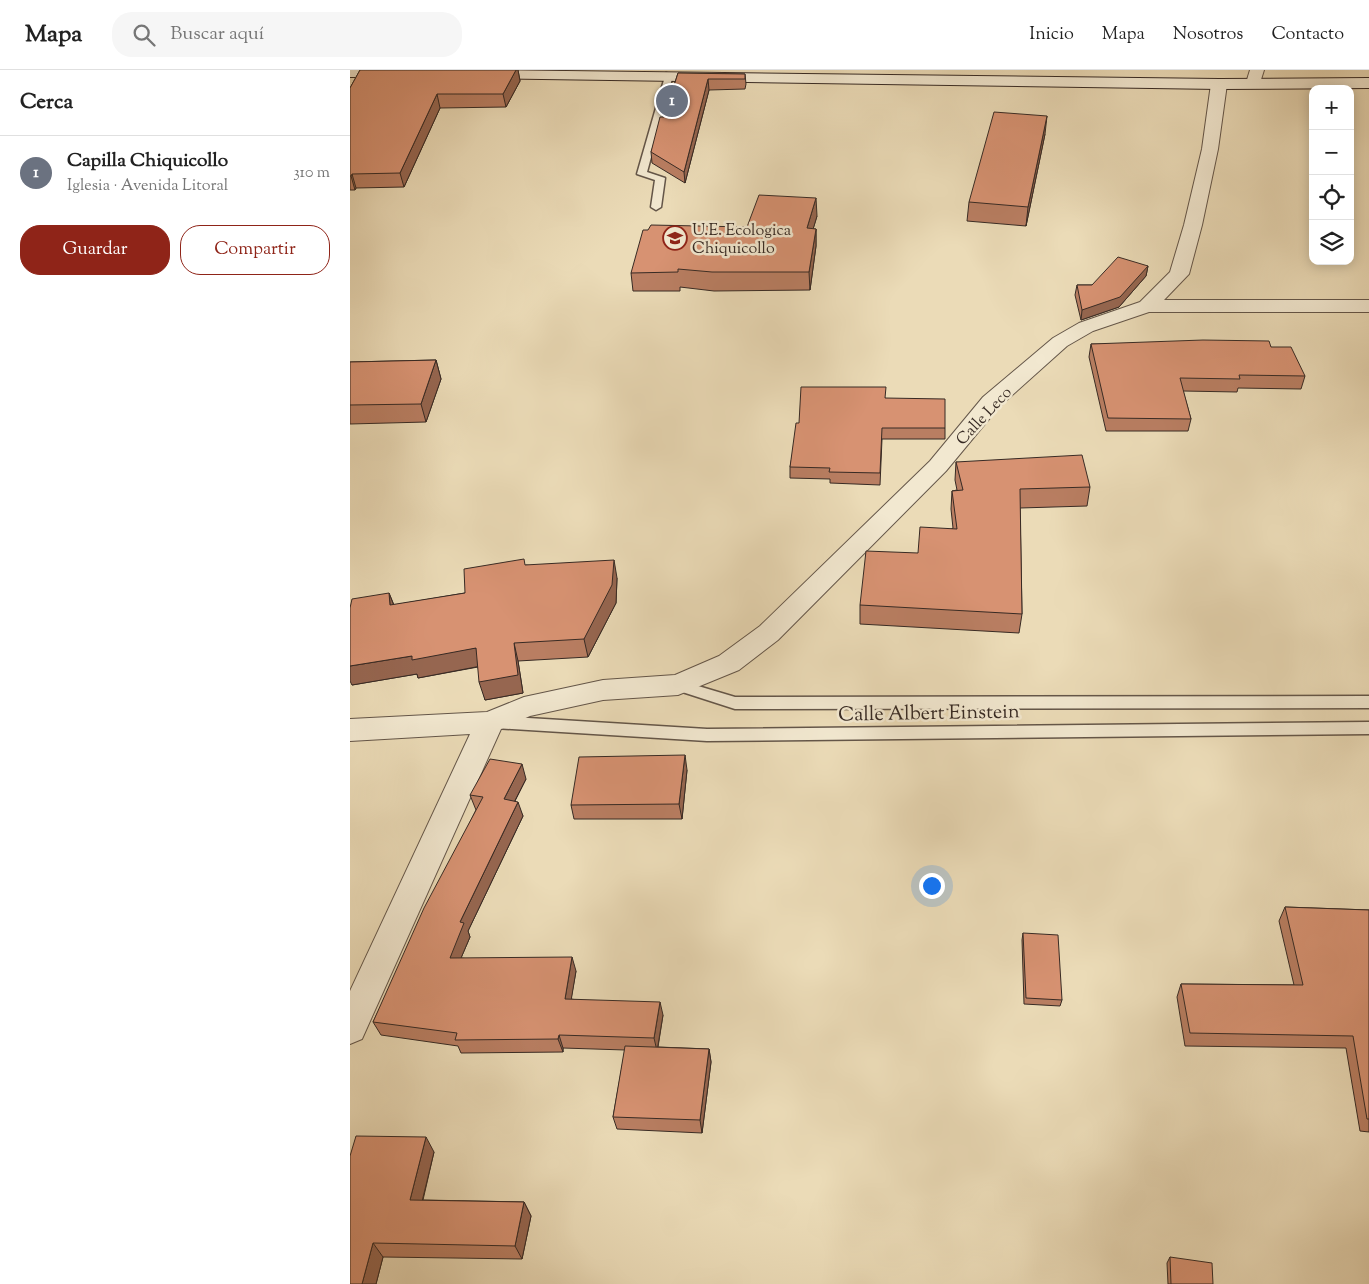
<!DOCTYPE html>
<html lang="es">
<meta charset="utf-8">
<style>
:root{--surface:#fff;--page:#f6f6f6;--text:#222;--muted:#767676;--line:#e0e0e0;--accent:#8f2418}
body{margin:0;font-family:"Sorts Mill Goudy",serif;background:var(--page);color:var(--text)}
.controls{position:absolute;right:15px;top:15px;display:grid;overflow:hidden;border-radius:10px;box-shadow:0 2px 12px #0003}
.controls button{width:45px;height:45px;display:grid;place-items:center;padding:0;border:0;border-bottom:1px solid var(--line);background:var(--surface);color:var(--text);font:25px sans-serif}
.you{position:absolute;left:581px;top:815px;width:18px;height:18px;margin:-12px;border:4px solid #fff;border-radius:50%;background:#1a73e8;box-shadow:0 0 0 8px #1a73e833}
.badge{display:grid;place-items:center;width:32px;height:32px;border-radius:50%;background:var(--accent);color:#fff;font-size:16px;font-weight:700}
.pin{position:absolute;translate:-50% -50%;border:2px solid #fff;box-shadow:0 1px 5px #0006}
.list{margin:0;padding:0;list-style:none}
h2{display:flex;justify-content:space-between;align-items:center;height:65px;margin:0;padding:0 20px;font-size:21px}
h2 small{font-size:16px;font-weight:400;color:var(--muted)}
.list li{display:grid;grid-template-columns:32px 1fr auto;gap:15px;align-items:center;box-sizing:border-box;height:75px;padding:0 20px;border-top:1px solid var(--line)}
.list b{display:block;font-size:19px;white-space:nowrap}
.list p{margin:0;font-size:16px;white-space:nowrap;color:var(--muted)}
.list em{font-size:16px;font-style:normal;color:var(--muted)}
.actions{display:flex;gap:10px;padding:15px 20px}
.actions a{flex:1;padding:11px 0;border:1px solid var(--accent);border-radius:20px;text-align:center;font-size:18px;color:var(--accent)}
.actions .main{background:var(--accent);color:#fff}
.icon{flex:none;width:28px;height:28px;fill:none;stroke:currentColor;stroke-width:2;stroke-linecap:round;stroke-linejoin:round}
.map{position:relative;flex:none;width:1019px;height:1214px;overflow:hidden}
header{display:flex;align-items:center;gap:30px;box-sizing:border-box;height:70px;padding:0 25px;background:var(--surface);border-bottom:1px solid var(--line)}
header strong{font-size:24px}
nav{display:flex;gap:28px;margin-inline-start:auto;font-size:18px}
.search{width:350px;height:45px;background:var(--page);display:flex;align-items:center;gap:12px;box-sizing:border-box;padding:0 18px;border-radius:20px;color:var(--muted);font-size:19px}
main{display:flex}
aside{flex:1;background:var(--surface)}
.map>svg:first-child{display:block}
</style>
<header>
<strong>Mapa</strong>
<div class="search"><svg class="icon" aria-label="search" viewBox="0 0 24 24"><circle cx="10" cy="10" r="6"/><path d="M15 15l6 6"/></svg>Buscar aquí</div>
<nav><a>Inicio</a><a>Mapa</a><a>Nosotros</a><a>Contacto</a></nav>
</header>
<main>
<aside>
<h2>Cerca<small></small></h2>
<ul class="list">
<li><span class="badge" style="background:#6b7280">1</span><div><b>Capilla Chiquicollo</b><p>Iglesia · Avenida Litoral</p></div><em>310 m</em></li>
</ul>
<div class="actions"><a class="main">Guardar</a><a>Compartir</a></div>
</aside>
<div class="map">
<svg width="1019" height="1214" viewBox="0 0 1019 1214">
<rect width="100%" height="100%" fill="#ebdbb7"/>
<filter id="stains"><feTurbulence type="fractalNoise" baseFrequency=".004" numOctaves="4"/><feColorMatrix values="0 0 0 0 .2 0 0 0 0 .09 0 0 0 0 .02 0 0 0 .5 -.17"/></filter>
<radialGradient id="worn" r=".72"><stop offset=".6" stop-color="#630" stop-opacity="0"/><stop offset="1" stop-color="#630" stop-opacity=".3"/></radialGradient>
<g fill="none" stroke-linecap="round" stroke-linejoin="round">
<!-- lane casing -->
<g stroke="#645649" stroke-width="3">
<g id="lane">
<path d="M 316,3 L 323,5 L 297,102 L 315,108 L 311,137 L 306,140 L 301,137 L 305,110 L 287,104 Z"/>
<path d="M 328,610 L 385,627 L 1019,626 L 1019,638 L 385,639 L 323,619 L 320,615 L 323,611 Z"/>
<path d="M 144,646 L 357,659 L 1019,652 L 1019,664 L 357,671 L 144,658 L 139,656 L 136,652 L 139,648 Z"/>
</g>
</g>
<!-- street casing -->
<g stroke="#645649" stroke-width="2">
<g id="street">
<path d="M 900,0 L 914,0 L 909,16 L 899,16 L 896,13 Z"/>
<path d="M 869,9 L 874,11 L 877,14 L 868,79 L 852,155 L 839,204 L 814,230 L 1019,230 L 1019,242 L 799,242 L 743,261 L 717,276 L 649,337 L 596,401 L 428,570 L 389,600 L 328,625 L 253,630 L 180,646 L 151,659 L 12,969 L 0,974 L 0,921 L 120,664 L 0,671 L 0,649 L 137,642 L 174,627 L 253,610 L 325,605 L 369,586 L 410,556 L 580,391 L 633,327 L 703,268 L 729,253 L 790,232 L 820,202 L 834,155 L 852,79 L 861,14 L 864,11 Z"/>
</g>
</g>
<!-- secondary casing -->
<g stroke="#372a24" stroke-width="2">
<g id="secondary">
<path d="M 0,0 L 50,0 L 52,3 L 50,6 L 45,7 L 0,7 Z"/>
<path d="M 129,0 L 869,9 L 1019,8 L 1019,18 L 869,19 L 131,8 L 126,7 L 124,4 Z"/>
</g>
</g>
<!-- lane -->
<use href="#lane" fill="#f2e8d0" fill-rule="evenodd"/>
<!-- street -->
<use href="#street" fill="#f2e8d0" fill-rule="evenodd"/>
<!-- secondary -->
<use href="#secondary" fill="#f2e8d0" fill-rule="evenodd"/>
</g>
<!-- wall -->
<g fill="#b97e62" stroke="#372a24">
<path d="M 10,0 L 168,0 L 170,11 L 156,37 L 90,38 L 54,117 L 6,118 L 5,120 L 0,120 L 0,18 Z"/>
<path d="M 328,3 L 395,4 L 396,14 L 395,19 L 359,20 L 335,113 L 302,93 L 301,82 L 314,47 Z"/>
<path d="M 695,64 L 676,156 L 617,151 L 619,132 Z"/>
<path d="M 467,146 L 463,159 L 466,159 L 466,176 L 460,220 L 364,221 L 330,217 L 330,221 L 283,221 L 281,203 L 397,157 Z"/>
<path d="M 798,196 L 796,206 L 769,237 L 731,250 L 725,225 L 727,215 L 742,215 Z"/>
<path d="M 741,274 L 921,277 L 955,306 L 951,319 L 888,318 L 887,322 L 833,321 L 841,349 L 838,361 L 756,361 L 739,287 Z"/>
<path d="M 86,290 L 91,309 L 76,352 L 0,354 L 0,292 Z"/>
<path d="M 535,328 L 595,358 L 595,369 L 532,369 L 530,415 L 480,413 L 480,409 L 440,408 L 440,397 L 449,353 Z"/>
<path d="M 606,392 L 740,417 L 737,436 L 670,438 L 672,544 L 669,563 L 510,554 L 510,535 L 568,483 L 603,458 L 601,439 L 602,421 L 607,420 L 605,410 Z"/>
<path d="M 176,495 L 267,508 L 266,533 L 238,587 L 168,591 L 173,623 L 135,630 L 128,597 L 68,608 L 67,604 L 2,615 L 39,523 L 44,535 L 115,523 Z"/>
<path d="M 337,700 L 332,749 L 224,749 L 221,735 Z"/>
<path d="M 176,709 L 165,731 L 173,746 L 118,861 L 120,867 L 111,888 L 226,901 L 221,929 L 313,945 L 308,977 L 359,979 L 361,992 L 352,1063 L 267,1059 L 263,1047 L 275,980 L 213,978 L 213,982 L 111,983 L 108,976 L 31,965 L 23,952 L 126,740 L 120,725 Z"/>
<path d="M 935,837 L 1019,840 L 1019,1062 L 1010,1061 L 996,978 L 835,976 L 827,927 L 831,914 L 944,915 L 929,851 Z"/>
<path d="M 673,863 L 712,930 L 710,936 L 674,934 L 672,870 Z"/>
<path d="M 84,1082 L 73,1130 L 174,1132 L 181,1146 L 172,1189 L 33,1187 L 26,1214 L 0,1214 L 0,1086 Z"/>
<path d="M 820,1187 L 863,1214 L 818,1214 L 817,1193 Z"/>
</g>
<!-- shaded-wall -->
<g fill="#966650" stroke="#372a24">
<path d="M 166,0 L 168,0 L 170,11 L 156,37 L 153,24 Z"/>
<path d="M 358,9 L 359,20 L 335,113 L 334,102 Z"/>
<path d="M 87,24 L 90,38 L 54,117 L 50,103 Z"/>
<path d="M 697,46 L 695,64 L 676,156 L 678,137 Z"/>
<path d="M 2,104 L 6,118 L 5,120 L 1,106 Z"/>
<path d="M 466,128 L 467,146 L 458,176 L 457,158 Z"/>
<path d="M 466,159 L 466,176 L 460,220 L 459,202 Z"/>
<path d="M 798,196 L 796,206 L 769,237 L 731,250 L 732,240 Z"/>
<path d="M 86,290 L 91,309 L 76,352 L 71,334 Z"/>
<path d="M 264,490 L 267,508 L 266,533 L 238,587 L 234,569 Z"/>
<path d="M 39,523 L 46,541 L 40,535 Z"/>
<path d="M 164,573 L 168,591 L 173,623 L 135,630 L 129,612 Z"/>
<path d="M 126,578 L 131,596 L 68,608 L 67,604 L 2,615 L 0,611 L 0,596 L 62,586 Z"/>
<path d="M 335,685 L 337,700 L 332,749 L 329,734 Z"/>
<path d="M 172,694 L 176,709 L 158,744 L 154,729 Z"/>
<path d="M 168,732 L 173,746 L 118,861 L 120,867 L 105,902 L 100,888 L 110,852 Z"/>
<path d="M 222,887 L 226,901 L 219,943 L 215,929 Z"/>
<path d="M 310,932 L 313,945 L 307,981 L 304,968 Z"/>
<path d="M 209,965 L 213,978 L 213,982 L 208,969 Z"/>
<path d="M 359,979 L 361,992 L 352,1063 L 350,1050 Z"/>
<path d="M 76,1067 L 84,1082 L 69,1144 L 60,1130 Z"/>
<path d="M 174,1132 L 181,1146 L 172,1189 L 165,1176 Z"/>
<path d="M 23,1173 L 33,1187 L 26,1214 L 12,1214 Z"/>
</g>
<!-- building -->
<g fill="#d79272" stroke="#372a24">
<path d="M 10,0 L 166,0 L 153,24 L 87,24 L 50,103 L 2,104 L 1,106 L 0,106 L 0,18 Z"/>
<path d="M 328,3 L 395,4 L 395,9 L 358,9 L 334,102 L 301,82 L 310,47 L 314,47 Z"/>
<path d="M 644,42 L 697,46 L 678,137 L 619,132 Z"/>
<path d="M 409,125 L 466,128 L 457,158 L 466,159 L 459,202 L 362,202 L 328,199 L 328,202 L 281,203 L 293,160 L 298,160 L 301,155 L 397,157 Z"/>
<path d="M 768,187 L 798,196 L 770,227 L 732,240 L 727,215 L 742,215 Z"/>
<path d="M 853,270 L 919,271 L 921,277 L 941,277 L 955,306 L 889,305 L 890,309 L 830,308 L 841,349 L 758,348 L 741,274 Z"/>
<path d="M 86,290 L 71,334 L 0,335 L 0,292 Z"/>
<path d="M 451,317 L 536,317 L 535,328 L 595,329 L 595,358 L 532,358 L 530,403 L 479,402 L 480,398 L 440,397 L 446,353 L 449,353 Z"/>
<path d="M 732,385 L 740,417 L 670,419 L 672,544 L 510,535 L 516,481 L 568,483 L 570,457 L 607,459 L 602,421 L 613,420 L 606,392 Z"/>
<path d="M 174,489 L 175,495 L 264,490 L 262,515 L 234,569 L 164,573 L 168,605 L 129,612 L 126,578 L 62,590 L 62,586 L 0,596 L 0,538 L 2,529 L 39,523 L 40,535 L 115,523 L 114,499 Z"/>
<path d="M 335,685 L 329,734 L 221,735 L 229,687 Z"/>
<path d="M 140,689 L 172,694 L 154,729 L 168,732 L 110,852 L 114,853 L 100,888 L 222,887 L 215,929 L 310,932 L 304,968 L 209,965 L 208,969 L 105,970 L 107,963 L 23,952 L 74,838 L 133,727 L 120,725 Z"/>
<path d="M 935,837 L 1019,840 L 1019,1049 L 1017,1049 L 1003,966 L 840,963 L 831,914 L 953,915 Z"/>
<path d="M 673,863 L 708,865 L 712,930 L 676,928 Z"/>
<path d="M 275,976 L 359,979 L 350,1050 L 263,1047 Z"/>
<path d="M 6,1066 L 76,1067 L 60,1130 L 174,1132 L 165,1176 L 23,1173 L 12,1214 L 0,1214 L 0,1086 Z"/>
<path d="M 820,1187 L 862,1193 L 863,1214 L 821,1214 Z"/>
</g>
<!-- icons -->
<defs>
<g id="school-ring" transform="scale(1.25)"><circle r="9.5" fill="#f2e8d0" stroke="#8f2418" stroke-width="1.5"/><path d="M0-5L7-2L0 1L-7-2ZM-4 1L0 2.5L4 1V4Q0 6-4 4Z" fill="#8f2418"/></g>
</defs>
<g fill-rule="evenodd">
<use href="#school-ring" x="325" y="168"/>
</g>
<g text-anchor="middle" stroke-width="5" stroke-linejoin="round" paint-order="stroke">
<!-- far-poi labels -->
<g font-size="16" fill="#372a24" stroke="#f2e8d0" text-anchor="start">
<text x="342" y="165">U.E. Ecologica<tspan x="342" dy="18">Chiquicollo</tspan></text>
</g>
<!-- far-street labels -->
<g font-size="16" fill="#372a24" stroke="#f2e8d0">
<text transform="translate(633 345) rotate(-47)" y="6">Calle Leco</text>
</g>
<!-- street labels -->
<g font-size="20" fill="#372a24" stroke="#f2e8d0">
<text transform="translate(579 642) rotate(-1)" y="7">Calle Albert Einstein</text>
</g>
</g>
<rect width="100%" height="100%" filter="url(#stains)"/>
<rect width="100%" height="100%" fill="url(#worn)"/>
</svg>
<div class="controls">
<button>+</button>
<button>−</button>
<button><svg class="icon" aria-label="locate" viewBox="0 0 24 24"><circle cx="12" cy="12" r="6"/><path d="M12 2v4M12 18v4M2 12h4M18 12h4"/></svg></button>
<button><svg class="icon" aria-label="layers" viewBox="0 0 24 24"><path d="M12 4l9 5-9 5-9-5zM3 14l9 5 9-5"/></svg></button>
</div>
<div class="you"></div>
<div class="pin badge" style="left:322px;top:31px;background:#6b7280">1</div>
</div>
</main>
